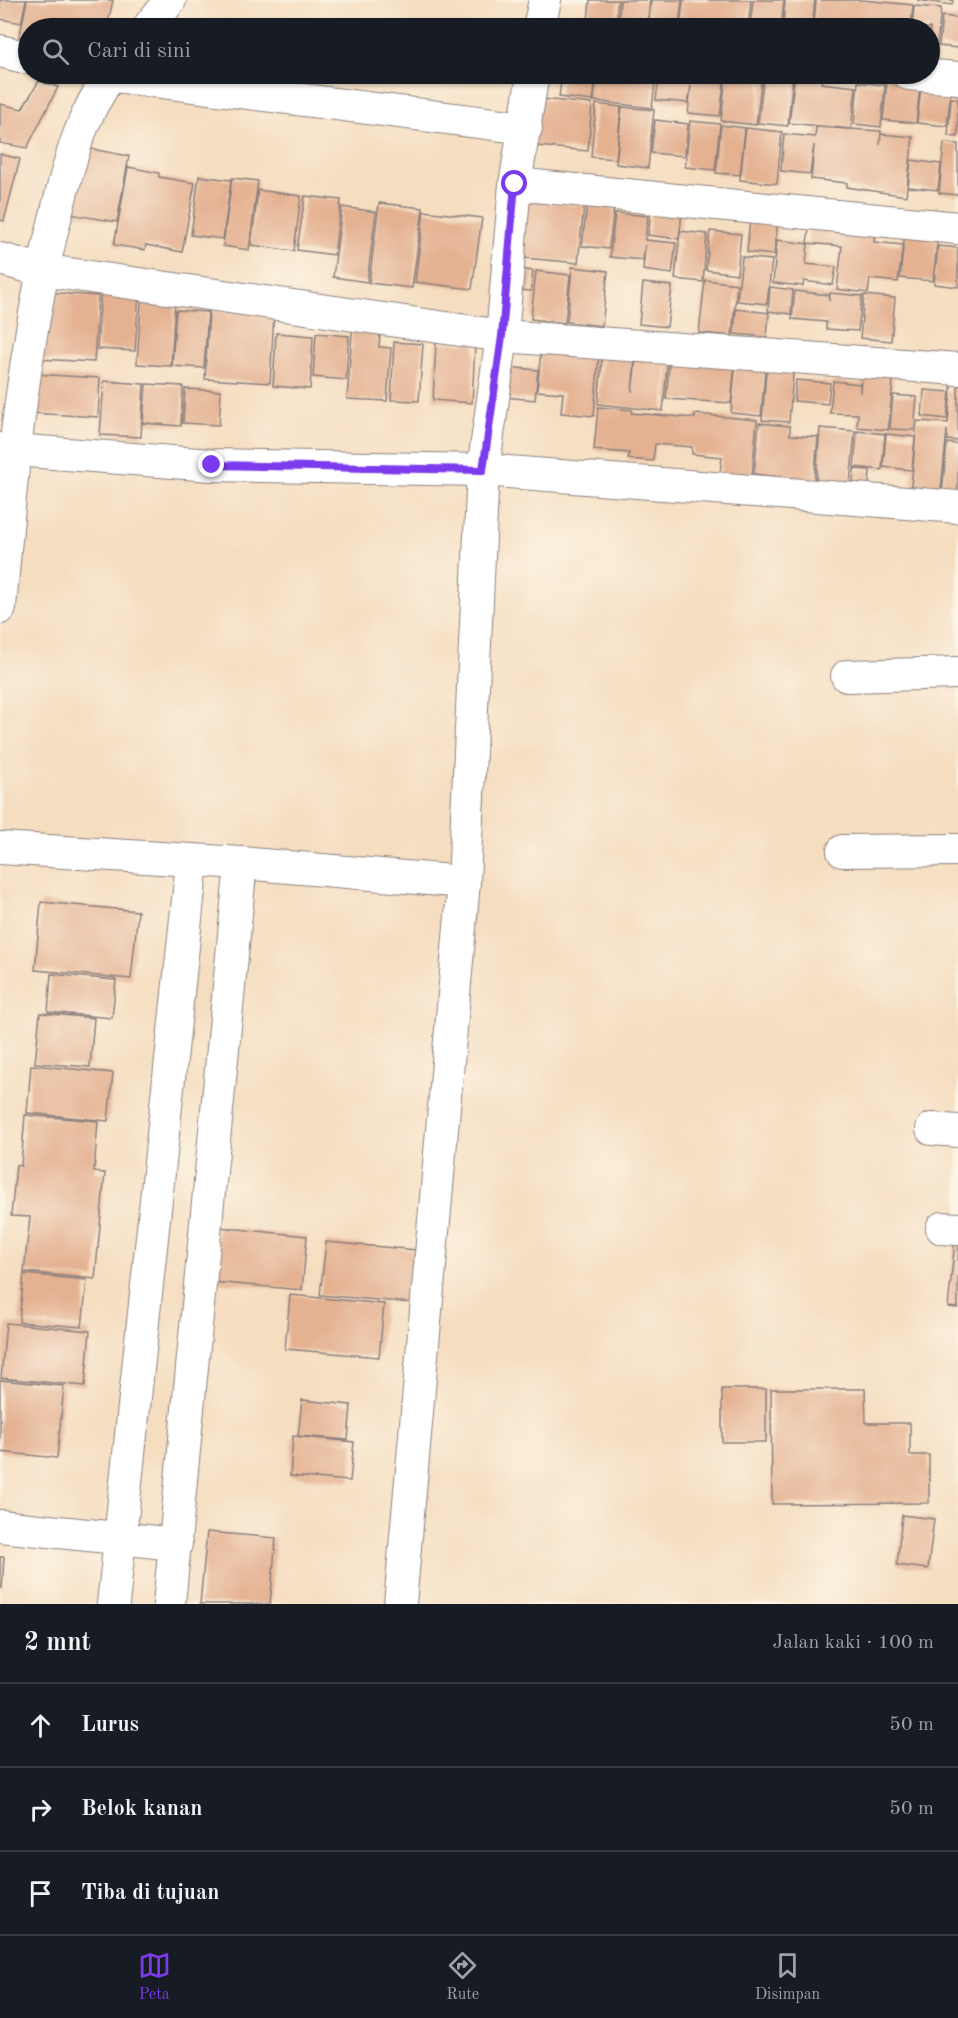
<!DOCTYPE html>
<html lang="id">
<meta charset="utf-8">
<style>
:root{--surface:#171b24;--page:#20242c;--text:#f1f3f6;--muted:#9ea1a6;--line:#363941;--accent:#7c3aed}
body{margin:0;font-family:"Old Standard TT",serif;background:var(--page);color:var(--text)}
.stop{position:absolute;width:18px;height:18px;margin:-14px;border:4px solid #7c3aed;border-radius:50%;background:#fff}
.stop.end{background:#7c3aed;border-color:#fff;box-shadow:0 2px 6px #0008}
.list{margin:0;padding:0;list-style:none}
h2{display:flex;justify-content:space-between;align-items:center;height:78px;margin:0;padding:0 24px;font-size:26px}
h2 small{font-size:20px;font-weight:400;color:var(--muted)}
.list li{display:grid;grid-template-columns:39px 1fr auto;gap:18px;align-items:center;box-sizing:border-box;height:84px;padding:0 24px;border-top:2px solid var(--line)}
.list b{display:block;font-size:22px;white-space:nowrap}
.list em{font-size:20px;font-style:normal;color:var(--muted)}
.icon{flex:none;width:33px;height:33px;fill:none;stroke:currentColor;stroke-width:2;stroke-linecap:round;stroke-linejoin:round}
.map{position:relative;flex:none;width:958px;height:1604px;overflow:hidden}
.search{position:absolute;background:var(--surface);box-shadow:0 2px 4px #0004;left:18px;right:18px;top:18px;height:66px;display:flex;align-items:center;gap:15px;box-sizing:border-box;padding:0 21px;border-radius:33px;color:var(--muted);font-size:22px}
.sheet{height:330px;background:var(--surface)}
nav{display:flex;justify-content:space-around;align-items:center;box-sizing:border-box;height:84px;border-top:2px solid var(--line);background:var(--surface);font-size:16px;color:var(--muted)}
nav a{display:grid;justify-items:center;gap:3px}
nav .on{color:var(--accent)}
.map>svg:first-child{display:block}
</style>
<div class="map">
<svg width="958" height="1604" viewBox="0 0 958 1604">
<rect width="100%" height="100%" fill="#fcf5e5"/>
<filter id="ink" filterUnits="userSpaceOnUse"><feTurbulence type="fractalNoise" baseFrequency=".0167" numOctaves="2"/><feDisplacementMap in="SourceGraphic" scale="12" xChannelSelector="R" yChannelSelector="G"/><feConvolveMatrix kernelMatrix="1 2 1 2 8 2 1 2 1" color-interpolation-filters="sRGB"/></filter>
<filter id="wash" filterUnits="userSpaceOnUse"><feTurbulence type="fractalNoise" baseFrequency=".008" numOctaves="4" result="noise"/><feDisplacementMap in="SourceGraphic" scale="24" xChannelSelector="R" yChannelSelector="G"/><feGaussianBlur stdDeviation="1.35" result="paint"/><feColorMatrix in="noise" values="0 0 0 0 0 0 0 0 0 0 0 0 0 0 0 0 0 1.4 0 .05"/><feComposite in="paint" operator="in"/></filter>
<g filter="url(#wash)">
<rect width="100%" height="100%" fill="#f5ddc0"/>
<g id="blocks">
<!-- building -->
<g fill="#e4b191">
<path d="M 0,0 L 26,0 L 21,23 L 0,19 Z"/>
<path d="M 27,0 L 113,0 L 107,28 L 28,28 L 28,41 L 19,39 Z"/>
<path d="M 590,0 L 618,0 L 616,24 L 588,21 Z"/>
<path d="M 620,0 L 650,0 L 647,28 L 618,28 Z"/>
<path d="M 651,0 L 682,0 L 679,28 L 648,28 Z"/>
<path d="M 683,0 L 751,0 L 748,28 L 680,28 Z"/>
<path d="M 753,0 L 784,0 L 781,28 L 750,28 Z"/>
<path d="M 785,0 L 815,0 L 812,28 L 783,28 Z"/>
<path d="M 816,0 L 863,0 L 913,5 L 911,28 L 814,28 Z"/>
<path d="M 917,0 L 953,0 L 952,5 Z"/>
<path d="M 914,6 L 941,8 L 935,63 L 930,62 L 930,28 L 912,28 Z"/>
<path d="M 942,16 L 958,18 L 958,48 L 939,46 Z"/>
<path d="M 562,74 L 596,74 L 593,101 L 559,97 Z"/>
<path d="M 597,74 L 656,74 L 652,108 L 594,101 Z"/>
<path d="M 659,74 L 725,74 L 720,116 L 688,113 L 691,86 L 688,103 L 656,100 Z"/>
<path d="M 726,74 L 762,74 L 756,125 L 721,121 Z"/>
<path d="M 764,74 L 793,74 L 788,126 L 758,123 Z"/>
<path d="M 795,74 L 823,74 L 821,83 L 856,87 L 851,129 L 789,123 Z"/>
<path d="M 888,74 L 921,78 L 916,123 L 883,120 Z"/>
<path d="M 922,78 L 952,81 L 947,126 L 917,123 Z"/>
<path d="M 39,81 L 58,87 L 27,148 L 0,143 L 0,104 L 22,109 Z"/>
<path d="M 858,82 L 885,85 L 881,127 L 854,124 Z"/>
<path d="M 532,98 L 592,104 L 588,151 L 527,145 Z"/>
<path d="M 951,98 L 958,99 L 958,137 L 948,136 Z"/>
<path d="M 596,104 L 621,107 L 616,159 L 591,157 Z"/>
<path d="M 622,107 L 654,110 L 648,168 L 616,164 Z"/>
<path d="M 655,120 L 688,124 L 685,156 L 651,153 Z"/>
<path d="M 690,121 L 720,124 L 715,170 L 685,167 Z"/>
<path d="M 721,125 L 745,128 L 740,175 L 716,173 Z"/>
<path d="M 816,127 L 881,131 L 880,145 L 881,134 L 913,137 L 906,196 L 847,187 L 847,183 L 811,179 L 814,145 L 810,174 L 781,171 L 784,134 L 815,137 Z"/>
<path d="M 746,128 L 782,132 L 777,184 L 740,180 Z"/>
<path d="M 944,143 L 958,144 L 958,195 L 939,193 Z"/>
<path d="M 75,146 L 129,156 L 117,222 L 63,213 Z"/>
<path d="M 0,154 L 20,159 L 4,221 L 0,220 Z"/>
<path d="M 911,160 L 941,164 L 938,190 L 908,187 Z"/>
<path d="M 128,167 L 159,173 L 159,177 L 195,183 L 182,252 L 146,245 L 145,250 L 114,245 Z"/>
<path d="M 199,176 L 231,180 L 223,239 L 191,235 Z"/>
<path d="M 232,178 L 258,181 L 249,250 L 223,246 Z"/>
<path d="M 258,190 L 301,196 L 294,251 L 251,245 Z"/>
<path d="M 305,196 L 341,200 L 334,255 L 297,250 Z"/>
<path d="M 520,199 L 584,206 L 578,263 L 514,257 Z"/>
<path d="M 379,203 L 423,208 L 412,288 L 369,283 Z"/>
<path d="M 587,204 L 614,206 L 609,249 L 582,246 Z"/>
<path d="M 342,207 L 376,212 L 367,282 L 333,277 Z"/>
<path d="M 651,210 L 682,213 L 679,239 L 648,235 Z"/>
<path d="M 424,211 L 482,218 L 472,289 L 415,282 Z"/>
<path d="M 615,213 L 648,216 L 645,240 L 676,243 L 672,274 L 643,270 L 645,245 L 643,260 L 610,257 Z"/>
<path d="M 750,217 L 778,220 L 774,255 L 747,252 Z"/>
<path d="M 810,223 L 875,232 L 874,242 L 903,245 L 898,282 L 870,279 L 868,293 L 837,289 L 842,246 L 807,243 Z"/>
<path d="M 905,230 L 938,233 L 933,281 L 900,278 Z"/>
<path d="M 680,231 L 707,234 L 703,282 L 675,279 Z"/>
<path d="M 710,231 L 741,234 L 737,274 L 706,270 Z"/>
<path d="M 777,240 L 808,244 L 806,264 L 836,267 L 833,285 L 804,281 L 803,286 L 773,283 Z"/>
<path d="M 938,246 L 958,248 L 958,287 L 934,284 Z"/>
<path d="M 742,257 L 772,260 L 767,304 L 737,301 Z"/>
<path d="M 572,267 L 608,271 L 602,326 L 567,322 Z"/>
<path d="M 519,269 L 533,271 L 531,291 L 517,290 Z"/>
<path d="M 536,271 L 570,275 L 565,323 L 531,319 Z"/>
<path d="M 705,280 L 737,284 L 732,336 L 699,333 Z"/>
<path d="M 643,283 L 672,286 L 667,327 L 639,324 Z"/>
<path d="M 770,287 L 793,290 L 791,314 L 768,311 Z"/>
<path d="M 101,288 L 139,290 L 135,351 L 97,349 Z"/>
<path d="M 795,291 L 829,295 L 829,301 L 830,293 L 862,296 L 858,331 L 826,329 L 826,322 L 792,319 Z"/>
<path d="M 43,292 L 98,296 L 94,362 L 38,359 Z"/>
<path d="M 864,295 L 895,298 L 891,341 L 860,338 Z"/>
<path d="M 141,300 L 175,302 L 171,366 L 137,364 Z"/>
<path d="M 736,309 L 769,313 L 767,337 L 734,334 Z"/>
<path d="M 176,310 L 208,312 L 204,368 L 172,366 Z"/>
<path d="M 209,310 L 274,314 L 270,383 L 205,379 Z"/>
<path d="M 353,320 L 381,323 L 379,347 L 391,348 L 387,401 L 347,399 Z"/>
<path d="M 276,333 L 313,336 L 310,389 L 273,386 Z"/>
<path d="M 316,333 L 349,336 L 346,380 L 313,377 Z"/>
<path d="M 394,342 L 423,344 L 419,401 L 391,400 Z"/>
<path d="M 436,342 L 475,344 L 472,403 L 433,400 Z"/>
<path d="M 603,347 L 636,350 L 632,392 L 637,350 L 668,353 L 663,411 L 598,404 Z"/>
<path d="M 541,351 L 599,354 L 594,416 L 561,413 L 563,393 L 537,391 Z"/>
<path d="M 670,354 L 735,363 L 731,403 L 666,399 Z"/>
<path d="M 736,358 L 766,361 L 761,416 L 731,413 Z"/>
<path d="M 767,361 L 794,363 L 789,422 L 762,420 Z"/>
<path d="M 506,367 L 538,370 L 535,400 L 504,397 Z"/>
<path d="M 862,368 L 894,371 L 888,430 L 857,427 L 858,414 L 830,413 L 833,381 L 860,384 L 860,393 Z"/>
<path d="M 33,374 L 100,378 L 98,417 L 31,413 Z"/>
<path d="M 952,377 L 958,378 L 958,441 L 947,440 L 947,430 L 941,490 L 911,487 L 917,421 L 948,423 Z"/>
<path d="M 796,380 L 830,383 L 828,404 L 794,401 Z"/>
<path d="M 104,381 L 144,384 L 141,437 L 100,435 Z"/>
<path d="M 146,384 L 183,386 L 181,426 L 143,423 Z"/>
<path d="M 185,389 L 221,391 L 219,425 L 183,423 Z"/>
<path d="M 924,390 L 950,392 L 947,419 L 922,416 Z"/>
<path d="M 893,395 L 917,397 L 914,430 L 890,429 Z"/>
<path d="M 598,407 L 632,410 L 631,413 L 695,418 L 695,414 L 757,420 L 752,476 L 720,473 L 722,457 L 692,454 L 692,447 L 655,444 L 653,461 L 628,459 L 629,453 L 594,450 Z"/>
<path d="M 759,423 L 790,426 L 790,435 L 818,437 L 814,481 L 754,474 Z"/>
<path d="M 820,428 L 855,431 L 850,484 L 816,481 Z"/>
<path d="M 857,431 L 885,434 L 882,470 L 854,467 Z"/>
<path d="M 886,434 L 915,437 L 912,470 L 883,467 Z"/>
<path d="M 947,443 L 958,444 L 958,494 L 942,493 Z"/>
<path d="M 854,469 L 870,470 L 869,484 L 853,483 Z"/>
<path d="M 41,902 L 138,911 L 131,979 L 35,970 Z"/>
<path d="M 51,974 L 116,980 L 112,1018 L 48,1012 Z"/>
<path d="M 40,1013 L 94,1018 L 90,1067 L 35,1063 Z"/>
<path d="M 31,1065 L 113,1073 L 108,1121 L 27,1113 Z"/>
<path d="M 25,1115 L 98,1121 L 94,1172 L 105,1173 L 95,1279 L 24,1272 L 30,1217 L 11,1216 L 16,1165 L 21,1166 Z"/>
<path d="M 218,1227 L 307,1236 L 302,1290 L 213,1282 Z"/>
<path d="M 955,1241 L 958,1241 L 958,1308 L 948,1307 Z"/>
<path d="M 326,1242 L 417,1250 L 412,1303 L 320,1295 Z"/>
<path d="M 24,1274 L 87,1280 L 82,1327 L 19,1322 Z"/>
<path d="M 290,1295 L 384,1304 L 379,1357 L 285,1349 Z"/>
<path d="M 6,1323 L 90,1331 L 85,1386 L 1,1378 Z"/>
<path d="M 0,1380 L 64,1386 L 57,1458 L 0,1452 Z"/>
<rect x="722" y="1389" width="44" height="53"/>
<path d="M 771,1389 L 865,1389 L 866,1423 L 910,1423 L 910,1455 L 929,1455 L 929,1503 L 772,1504 Z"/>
<path d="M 302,1400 L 351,1405 L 348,1440 L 298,1436 Z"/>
<path d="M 293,1436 L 354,1442 L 350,1481 L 290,1476 Z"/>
<path d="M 902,1515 L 934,1519 L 928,1569 L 897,1565 Z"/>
<path d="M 207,1532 L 276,1538 L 270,1604 L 200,1604 Z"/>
<path d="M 0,1557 L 4,1557 L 2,1588 L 0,1588 Z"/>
</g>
</g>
</g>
<g filter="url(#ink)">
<use href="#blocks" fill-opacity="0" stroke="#8c807e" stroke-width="1.5"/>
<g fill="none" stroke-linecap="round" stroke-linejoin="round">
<!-- minor casing -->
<g stroke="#8c807e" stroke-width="34">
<g id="minor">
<path d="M 148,28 L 170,0"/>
<path d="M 539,28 L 545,0"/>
<path d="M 0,51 L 28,58"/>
<path d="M 98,74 L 526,128"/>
<path d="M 909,74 L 958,78"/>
<path d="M 515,184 L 958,228"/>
<path d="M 0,259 L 41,270 L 502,336 L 958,369"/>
<path d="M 0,449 L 212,465 L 483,470 L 958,507"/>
<path d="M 0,608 C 11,474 24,338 58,207 C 70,160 81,114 112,74"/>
<path d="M 847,676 L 958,673"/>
<path d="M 0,848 L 241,863 L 464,882"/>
<path d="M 843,851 L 958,850"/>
<path d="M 932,1129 L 958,1131"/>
<path d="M 942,1228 L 958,1229"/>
<path d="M 0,1526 L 176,1544"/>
<path d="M 113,1604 L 192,862"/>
<path d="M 169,1604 L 241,863"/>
<path d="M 400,1604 L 464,882 L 483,470 L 502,336 L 515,184 L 533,74"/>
</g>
</g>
<!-- minor -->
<use href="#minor" stroke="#fff" stroke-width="32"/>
</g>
</g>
<g fill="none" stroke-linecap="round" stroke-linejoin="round" filter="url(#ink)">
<!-- route -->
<path stroke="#7c3aed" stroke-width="8" d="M 212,465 L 483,470 L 502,336 L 515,184"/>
</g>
</svg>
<div class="stop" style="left:515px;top:184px"></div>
<div class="stop end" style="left:212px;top:465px"></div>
<div class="search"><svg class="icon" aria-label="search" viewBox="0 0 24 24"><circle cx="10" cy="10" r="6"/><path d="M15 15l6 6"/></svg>Cari di sini</div>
</div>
<section class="sheet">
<h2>2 mnt<small>Jalan kaki · 100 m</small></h2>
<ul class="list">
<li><svg class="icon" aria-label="ahead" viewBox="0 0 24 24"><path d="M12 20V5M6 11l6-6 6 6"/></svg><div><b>Lurus</b></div><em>50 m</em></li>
<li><svg class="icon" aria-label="right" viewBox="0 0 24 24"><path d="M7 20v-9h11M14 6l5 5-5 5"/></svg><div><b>Belok kanan</b></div><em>50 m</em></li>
<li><svg class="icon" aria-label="arrive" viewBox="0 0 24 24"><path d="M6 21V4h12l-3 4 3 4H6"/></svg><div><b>Tiba di tujuan</b></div></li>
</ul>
</section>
<nav>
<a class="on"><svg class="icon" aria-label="map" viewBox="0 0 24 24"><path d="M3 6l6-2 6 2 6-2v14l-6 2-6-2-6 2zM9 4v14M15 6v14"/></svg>Peta</a>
<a><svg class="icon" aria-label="directions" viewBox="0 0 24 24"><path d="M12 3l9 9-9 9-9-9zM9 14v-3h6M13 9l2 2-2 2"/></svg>Rute</a>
<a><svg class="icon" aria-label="saved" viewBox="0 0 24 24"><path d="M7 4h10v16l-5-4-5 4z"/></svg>Disimpan</a>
</nav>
